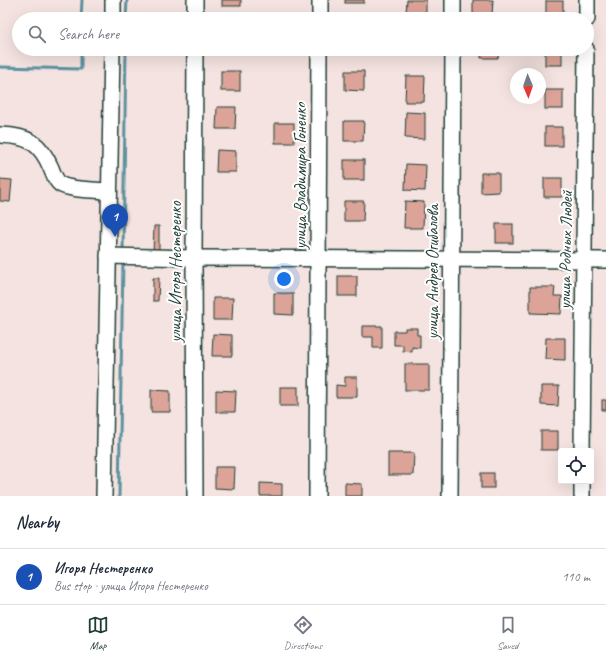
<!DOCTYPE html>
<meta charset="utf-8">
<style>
:root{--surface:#fff;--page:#f6f6f7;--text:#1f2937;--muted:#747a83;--line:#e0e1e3;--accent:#1f3d34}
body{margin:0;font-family:Caveat,sans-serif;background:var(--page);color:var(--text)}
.controls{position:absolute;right:12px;bottom:12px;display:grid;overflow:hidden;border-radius:4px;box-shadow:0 4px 16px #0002}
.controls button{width:36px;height:36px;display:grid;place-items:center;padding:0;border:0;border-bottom:1px solid var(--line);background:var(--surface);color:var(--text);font:20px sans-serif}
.compass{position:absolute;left:510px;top:68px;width:36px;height:36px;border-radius:50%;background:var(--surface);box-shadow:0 4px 16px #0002;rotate:178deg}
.you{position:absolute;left:284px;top:279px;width:14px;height:14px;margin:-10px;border:3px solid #fff;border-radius:50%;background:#1a73e8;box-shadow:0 0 0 6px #1a73e833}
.badge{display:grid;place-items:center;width:26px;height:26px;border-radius:50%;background:var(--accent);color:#fff;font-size:13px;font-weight:700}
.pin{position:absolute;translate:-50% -33px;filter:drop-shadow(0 1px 2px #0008)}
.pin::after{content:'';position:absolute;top:21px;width:14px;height:12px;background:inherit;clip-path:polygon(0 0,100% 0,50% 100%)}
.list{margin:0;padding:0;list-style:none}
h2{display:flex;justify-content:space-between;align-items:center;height:52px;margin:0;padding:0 16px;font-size:17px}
h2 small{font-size:13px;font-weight:400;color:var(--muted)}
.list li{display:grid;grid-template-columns:26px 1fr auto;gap:12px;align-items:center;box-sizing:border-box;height:56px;padding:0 16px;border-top:1px solid var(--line)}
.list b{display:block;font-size:15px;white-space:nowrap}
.list p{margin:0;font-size:13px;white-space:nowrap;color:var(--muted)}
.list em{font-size:13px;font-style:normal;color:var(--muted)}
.icon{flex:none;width:22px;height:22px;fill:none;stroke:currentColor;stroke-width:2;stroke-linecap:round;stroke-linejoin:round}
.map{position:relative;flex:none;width:606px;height:496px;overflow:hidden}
.search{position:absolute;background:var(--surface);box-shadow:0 4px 16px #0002;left:12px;right:12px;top:12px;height:44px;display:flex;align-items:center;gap:10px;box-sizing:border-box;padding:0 14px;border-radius:22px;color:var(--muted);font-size:15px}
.sheet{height:108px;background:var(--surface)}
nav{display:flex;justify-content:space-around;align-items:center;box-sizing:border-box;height:56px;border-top:1px solid var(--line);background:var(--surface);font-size:11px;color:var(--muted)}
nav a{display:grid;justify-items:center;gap:2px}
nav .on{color:var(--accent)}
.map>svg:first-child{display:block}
</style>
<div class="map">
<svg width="606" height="496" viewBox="0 0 606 496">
<rect width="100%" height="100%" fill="#f4e3e0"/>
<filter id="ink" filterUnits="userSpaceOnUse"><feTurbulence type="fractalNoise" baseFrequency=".025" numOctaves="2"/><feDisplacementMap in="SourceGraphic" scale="8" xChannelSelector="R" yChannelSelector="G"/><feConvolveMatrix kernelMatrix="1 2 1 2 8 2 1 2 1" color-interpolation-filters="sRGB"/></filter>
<g filter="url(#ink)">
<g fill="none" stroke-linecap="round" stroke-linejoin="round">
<!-- stream -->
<g stroke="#5d929f" stroke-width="3">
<path d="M 81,19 L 82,0"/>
<path d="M 126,19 L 127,0"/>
<path d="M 0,67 L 81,69 L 81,49"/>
<path d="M 123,252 L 126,49"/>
<path d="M 119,496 L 123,260"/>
</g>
</g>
<!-- building -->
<g fill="#dca398" stroke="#1f3d34">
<rect x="222" y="0" width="19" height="6"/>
<rect x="345" y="0" width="19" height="3"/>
<path d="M 407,0 L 426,0 L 426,14 L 406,13 Z"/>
<path d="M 473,0 L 493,0 L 492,15 L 473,15 Z"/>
<rect x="546" y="1" width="17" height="18"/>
<rect x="344" y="49" width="20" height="4"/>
<path d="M 406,49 L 425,49 L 425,52 L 406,51 Z"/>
<path d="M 481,49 L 499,49 L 498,58 L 481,58 Z"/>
<rect x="545" y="49" width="17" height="16"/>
<rect x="221" y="71" width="19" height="20"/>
<path d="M 345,71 L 364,71 L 364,91 L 345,90 Z"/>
<path d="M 406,76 L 425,76 L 424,102 L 405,102 Z"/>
<rect x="545" y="90" width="18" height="19"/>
<path d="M 217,107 L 236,107 L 235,129 L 216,129 Z"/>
<path d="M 406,112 L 425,113 L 425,139 L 405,138 Z"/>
<path d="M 344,121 L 364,121 L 363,141 L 344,141 Z"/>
<rect x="275" y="123" width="19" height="20"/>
<rect x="545" y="127" width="17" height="19"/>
<path d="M 217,150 L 236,151 L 236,172 L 216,172 Z"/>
<rect x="344" y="160" width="20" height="20"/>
<path d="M 406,164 L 426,165 L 425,191 L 405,190 Z"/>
<path d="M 481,173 L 499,173 L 499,192 L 481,193 Z"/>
<rect x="544" y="178" width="18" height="19"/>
<path d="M 0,179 L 12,180 L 10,202 L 0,201 Z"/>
<path d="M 344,201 L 364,201 L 363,221 L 344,221 Z"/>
<path d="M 405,201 L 424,202 L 423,228 L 404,228 Z"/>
<rect x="496" y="224" width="17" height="19"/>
<path d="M 154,226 L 159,226 L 159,253 L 153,253 Z"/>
<rect x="338" y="276" width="19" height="20"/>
<path d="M 153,278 L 159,278 L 158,301 L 153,301 Z"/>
<path d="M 530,287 L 555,287 L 554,296 L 562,296 L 561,314 L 530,313 Z"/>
<path d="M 274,293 L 293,293 L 293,315 L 274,314 Z"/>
<path d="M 213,298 L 233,298 L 232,320 L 213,320 Z"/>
<path d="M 362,326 L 382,326 L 382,348 L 373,348 L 373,337 L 362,337 Z"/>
<path d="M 405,328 L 417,328 L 417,335 L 420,335 L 420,348 L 412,347 L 412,352 L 403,351 L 403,345 L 394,345 L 394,331 L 405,331 Z"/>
<path d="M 213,334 L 232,335 L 232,356 L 212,356 Z"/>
<path d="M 546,338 L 565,338 L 565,360 L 545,359 Z"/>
<rect x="405" y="364" width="24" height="26"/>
<path d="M 345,377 L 357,377 L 357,397 L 336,397 L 336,385 L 345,386 Z"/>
<path d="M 541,386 L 559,386 L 558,406 L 541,405 Z"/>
<rect x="280" y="387" width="18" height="19"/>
<path d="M 151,390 L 170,391 L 170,412 L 151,412 Z"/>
<path d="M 216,390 L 236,391 L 235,412 L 216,412 Z"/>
<rect x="602" y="400" width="4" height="10"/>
<rect x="541" y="431" width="17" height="19"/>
<path d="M 388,453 L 414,453 L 413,475 L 388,475 Z"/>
<path d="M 215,467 L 235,467 L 234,489 L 215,488 Z"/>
<rect x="481" y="473" width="13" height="15"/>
<path d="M 260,483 L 282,484 L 282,496 L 260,496 Z"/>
<path d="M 345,483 L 362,484 L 362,496 L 345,496 Z"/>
</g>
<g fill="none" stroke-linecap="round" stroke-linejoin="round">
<!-- minor casing -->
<g stroke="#1f3d34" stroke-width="18">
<g id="minor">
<path d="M 113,19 L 113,0"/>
<path d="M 195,19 L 195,0"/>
<path d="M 320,19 L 320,0"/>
<path d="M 453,19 L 453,0"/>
<path d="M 587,19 L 587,0"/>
<path d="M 0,135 C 28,136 40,142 51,168 C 53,173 55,180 60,184 C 68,190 98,190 109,191"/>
<path d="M 108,256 L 194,258 L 606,260"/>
<path d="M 582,451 L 586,49"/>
<path d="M 104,496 L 112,49"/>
<path d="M 195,496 L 194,258 L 195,49"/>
<path d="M 317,496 L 319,49"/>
<path d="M 450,496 L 453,49"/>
<path d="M 582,496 L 582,481"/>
</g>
</g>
<!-- minor -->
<use href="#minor" stroke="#fff" stroke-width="15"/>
</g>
</g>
<g text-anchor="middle" stroke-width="4" stroke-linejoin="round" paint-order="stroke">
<!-- street labels -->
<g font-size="17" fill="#1f3d34" stroke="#fff">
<text transform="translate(300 176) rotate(-90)" y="6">улица Владимира Гоненко</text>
<text transform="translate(565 250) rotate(-89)" y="6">улица Родных Людей</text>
<text transform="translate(175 272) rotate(-90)" y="6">улица Игоря Нестеренко</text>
<text transform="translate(432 272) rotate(-90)" y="6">улица Андрея Огибалова</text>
</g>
</g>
</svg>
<div class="controls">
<button><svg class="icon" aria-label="locate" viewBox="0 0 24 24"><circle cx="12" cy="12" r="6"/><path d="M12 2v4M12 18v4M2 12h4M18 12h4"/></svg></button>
</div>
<svg class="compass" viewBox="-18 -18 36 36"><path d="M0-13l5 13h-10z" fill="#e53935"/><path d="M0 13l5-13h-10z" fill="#747a83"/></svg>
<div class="you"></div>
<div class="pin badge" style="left:115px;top:237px;background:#1a4fb4">1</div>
<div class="search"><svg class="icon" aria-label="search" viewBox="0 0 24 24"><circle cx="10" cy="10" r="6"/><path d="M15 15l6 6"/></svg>Search here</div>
</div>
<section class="sheet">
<h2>Nearby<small></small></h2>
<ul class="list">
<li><span class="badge" style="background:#1a4fb4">1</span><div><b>Игоря Нестеренко</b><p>Bus stop · улица Игоря Нестеренко</p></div><em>110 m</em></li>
</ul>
</section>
<nav>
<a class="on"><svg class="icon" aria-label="map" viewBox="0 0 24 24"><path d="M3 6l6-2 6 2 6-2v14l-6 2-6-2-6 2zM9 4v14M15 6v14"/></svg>Map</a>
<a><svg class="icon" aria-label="directions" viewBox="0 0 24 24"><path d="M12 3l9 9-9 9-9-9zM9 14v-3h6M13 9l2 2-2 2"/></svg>Directions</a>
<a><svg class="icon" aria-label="saved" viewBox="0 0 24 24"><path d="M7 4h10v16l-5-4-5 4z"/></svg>Saved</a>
</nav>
